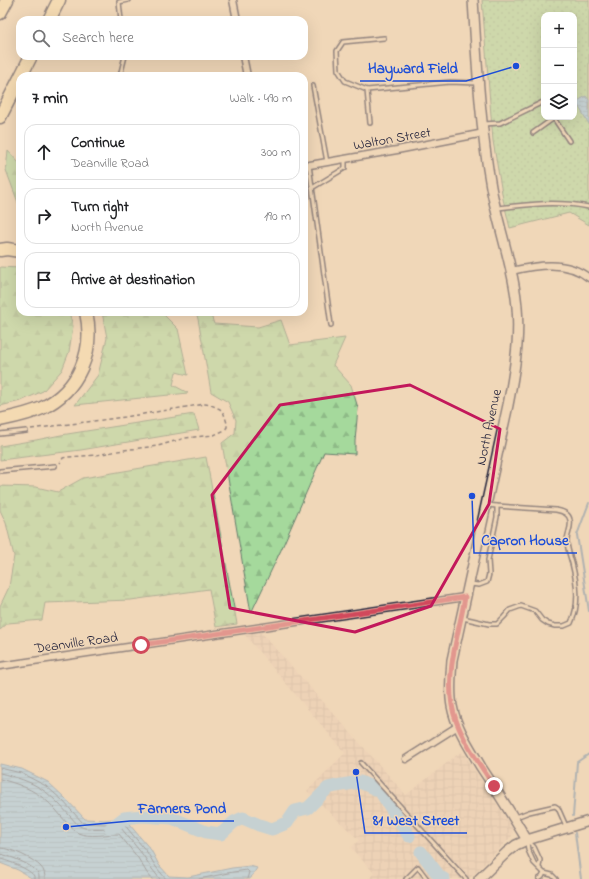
<!DOCTYPE html>
<meta charset="utf-8">
<style>
:root{--surface:#fff;--page:#f2f2f2;--text:#202124;--muted:#757577;--line:#e0e0e0}
body{margin:0;font-family:"Indie Flower",sans-serif;background:var(--page);color:var(--text)}
.controls{position:absolute;right:12px;top:12px;display:grid;overflow:hidden;border-radius:8px;box-shadow:0 4px 16px #0002}
.controls button{width:36px;height:36px;display:grid;place-items:center;padding:0;border:0;border-bottom:1px solid var(--line);background:var(--surface);color:var(--text);font:20px sans-serif}
.stop{position:absolute;width:12px;height:12px;margin:-9px;border:3px solid #d1495b;border-radius:50%;background:#fff}
.stop.end{background:#d1495b;border-color:#fff;box-shadow:0 1px 4px #0008}
.list{margin:0;padding:0;list-style:none}
h2{display:flex;justify-content:space-between;align-items:center;height:52px;margin:0;padding:0 16px;font-size:17px}
h2 small{font-size:13px;font-weight:400;color:var(--muted)}
.list li{display:grid;grid-template-columns:26px 1fr auto;gap:12px;align-items:center;box-sizing:border-box;height:56px;margin:0 8px 8px;padding:0 8px;border:1px solid var(--line);border-radius:12px}
.list b{display:block;font-size:15px;white-space:nowrap}
.list p{margin:0;font-size:13px;white-space:nowrap;color:var(--muted)}
.list em{font-size:13px;font-style:normal;color:var(--muted)}
.icon{flex:none;width:22px;height:22px;fill:none;stroke:currentColor;stroke-width:2;stroke-linecap:round;stroke-linejoin:round}
.map{position:relative;flex:none;width:589px;height:879px;overflow:hidden}
.search{position:absolute;background:var(--surface);box-shadow:0 4px 16px #0002;left:16px;top:16px;width:292px;height:44px;display:flex;align-items:center;gap:10px;box-sizing:border-box;padding:0 14px;border-radius:12px;color:var(--muted);font-size:15px}
.panel{position:absolute;background:var(--surface);box-shadow:0 4px 16px #0002;left:16px;top:72px;width:292px;height:244px;border-radius:12px}
.map>svg:first-child{display:block}
</style>
<div class="map">
<svg width="589" height="879" viewBox="0 0 589 879">
<defs>
<pattern id="industrial-grid" width="8" height="8" patternUnits="userSpaceOnUse"><rect width="8" height="8" fill="#e9ccb4"/><path d="M0 4h8M4 0v8" fill="none" stroke="#c8af9c"/></pattern>
<pattern id="forest-firs" width="22" height="20" patternUnits="userSpaceOnUse"><rect width="22" height="20" fill="#a5d99c"/><path d="M5 1l3.5 6h-7zM16 11l3.5 6h-7z" fill="#8eba87"/></pattern>
<pattern id="park-dots" width="8" height="8" patternUnits="userSpaceOnUse"><rect width="8" height="8" fill="#a5d99c"/><path d="M2 2h.1M6 6h.1" fill="none" stroke="#8eba87" stroke-width="1.8" stroke-linecap="round"/></pattern>
<pattern id="water-rules" width="6" height="5" patternUnits="userSpaceOnUse"><rect width="6" height="5" fill="#92caf1"/><path d="M0 2.5h6" fill="none" stroke="#7eadd0"/></pattern>
</defs>
<rect width="100%" height="100%" fill="#f0d7b8"/>
<filter id="ink" filterUnits="userSpaceOnUse"><feTurbulence type="fractalNoise" baseFrequency=".025" numOctaves="2"/><feDisplacementMap in="SourceGraphic" scale="8" xChannelSelector="R" yChannelSelector="G"/><feConvolveMatrix kernelMatrix="1 2 1 2 8 2 1 2 1" color-interpolation-filters="sRGB"/></filter>
<g filter="url(#ink)">
<!-- industrial -->
<path fill="url(#industrial-grid)" d="M 261,632 L 406,795 L 462,751 L 513,829 L 512,836 L 469,879 L 369,879 L 374,873 L 351,848 L 359,840 L 307,791 L 345,753 L 244,634 Z"/>
<!-- forest -->
<g fill="url(#forest-firs)" stroke="#647e6c">
<path d="M 8,151 L 20,164 L 20,208 L 6,170 Z"/>
<path d="M 0,267 L 20,268 L 20,312 L 69,312 L 73,326 L 69,352 L 62,370 L 43,391 L 21,401 L 0,406 Z"/>
<path d="M 102,312 L 161,312 L 178,329 L 188,375 L 176,372 L 173,385 L 188,393 L 75,405 L 98,375 L 107,338 Z"/>
<path d="M 196,312 L 210,312 L 214,324 L 258,327 L 281,320 L 290,345 L 345,338 L 333,365 L 351,385 L 358,408 L 355,441 L 355,454 L 324,452 L 281,550 L 251,613 L 222,443 L 235,433 L 236,420 L 228,402 L 211,392 L 198,319 Z"/>
<path d="M 194,414 L 199,430 L 81,450 L 0,460 L 0,446 L 36,440 L 61,435 Z"/>
<path d="M 206,457 L 237,624 L 216,627 L 209,589 L 131,600 L 45,603 L 42,620 L 8,623 L 0,630 L 0,606 L 9,587 L 14,556 L 6,523 L 0,510 L 0,486 L 36,487 L 58,492 L 83,478 Z"/>
</g>
<!-- park -->
<path fill="url(#park-dots)" stroke="#647e6c" fill-rule="evenodd" d="M 482,0 L 589,0 L 589,225 L 569,213 L 510,228 L 503,199 L 493,141 ZM 544,15 L 574,15 L 574,117 L 544,117 Z"/>
<!-- water -->
<g fill="url(#water-rules)" stroke="#6587a8">
<path d="M 586,96 L 589,100 L 589,124 L 576,102 Z"/>
<path d="M 0,764 L 22,769 L 48,782 L 65,798 L 85,819 L 104,820 L 124,818 L 151,850 L 159,865 L 169,876 L 188,877 L 232,868 L 250,866 L 257,868 L 250,879 L 33,879 L 18,870 L 0,863 Z"/>
</g>
<g fill="none" stroke-linecap="round" stroke-linejoin="round">
<!-- shore -->
<g stroke="#4f6584" stroke-width="1">
<path d="M 0,768 L 21,773 L 46,786 L 62,800 L 83,823 L 104,824 L 123,823 L 147,852 L 156,867 L 166,879"/>
<path d="M 0,773 C 15,777 30,781 43,790 C 56,799 67,813 78,825 C 89,833 109,828 121,828 L 143,855 L 152,869 L 160,879"/>
<path d="M 0,779 C 23,785 40,792 56,810 C 62,817 71,829 78,833 C 89,838 107,834 119,834 L 138,858 L 147,873 L 152,879"/>
<path d="M 0,848 C 11,848 34,859 41,867 C 44,870 45,874 45,879"/>
<path d="M 0,854 C 8,855 33,865 38,873 C 39,875 39,876 39,879"/>
<path d="M 0,859 C 7,860 31,870 34,876 C 34,877 34,878 34,879"/>
<path d="M 199,879 L 233,872 L 247,870 L 249,872 L 247,879"/>
</g>
<!-- stream -->
<g stroke="#6587a8" stroke-width="2">
<path d="M 589,503 L 577,535 L 589,611"/>
<path d="M 573,816 L 577,762 L 589,754"/>
<path d="M 575,833 L 581,879"/>
</g>
<!-- river -->
<g stroke="#92caf1" stroke-width="13">
<path d="M 111,828 L 124,818 L 142,816 L 172,818 L 206,832 L 221,834 L 234,822 L 243,818 L 259,825 L 272,829 L 287,823 L 295,811 L 308,808 L 328,788 L 336,786 L 360,782 L 380,791 L 409,836"/>
<path d="M 421,852 L 440,877 L 444,879"/>
</g>
<!-- lane casing -->
<g stroke="#22223b" stroke-width="6">
<g id="lane">
<path d="M 121,20 L 119,2 L 128,0"/>
<path d="M 120,76 L 125,56"/>
<path d="M 313,86 L 327,162"/>
<path d="M 367,90 L 345,81 L 338,70 L 337,51 L 343,42 L 384,38"/>
<path d="M 553,117 L 569,141"/>
<path d="M 370,123 L 367,90 L 450,82 L 477,83"/>
<path d="M 483,124 L 500,123 L 543,102 L 544,104"/>
<path d="M 533,133 L 554,118"/>
<path d="M 309,165 L 331,325"/>
<path d="M 312,188 L 345,168 L 345,159"/>
<path d="M 498,208 C 530,204 557,201 589,207"/>
<path d="M 0,434 L 26,431"/>
<path d="M 0,471 L 55,466"/>
<path d="M 470,584 L 479,585 L 487,582 L 489,574 L 488,560 L 497,517 L 497,506"/>
<path d="M 463,618 L 489,624 L 497,624 L 504,617 L 510,610 L 521,606 L 535,611 L 542,620 L 548,624 L 555,626 L 564,626 L 571,623 C 580,604 577,583 572,563 C 570,556 567,548 567,541 C 567,534 572,527 570,520 C 569,513 562,511 556,510 L 497,506 L 487,505"/>
<path d="M 361,763 L 466,879"/>
<path d="M 516,817 L 529,812 L 555,806 L 558,808 L 566,826"/>
<path d="M 528,841 L 534,847 L 540,860 L 539,867"/>
<path d="M 527,842 L 528,850 L 534,863 L 544,873 L 552,875 L 556,879"/>
<path d="M 406,879 L 418,867 L 427,879"/>
<path d="M 539,879 L 542,877 L 544,873"/>
</g>
</g>
<!-- street casing -->
<g stroke="#22223b" stroke-width="9">
<g id="street">
<path d="M 233,0 L 237,20"/>
<path d="M 243,56 L 247,76"/>
<path d="M 304,166 L 397,150 L 484,133"/>
<path d="M 511,271 C 537,265 567,260 589,278"/>
<path d="M 0,666 L 465,597"/>
<path d="M 406,759 L 458,726"/>
</g>
</g>
<!-- secondary casing -->
<g stroke="#22223b" stroke-width="12">
<g id="secondary">
<path d="M 473,0 C 477,62 480,126 491,187 C 497,220 508,252 514,285 C 522,326 516,364 508,405 L 452,660 C 451,676 449,691 452,706 C 456,728 470,748 481,767 C 497,791 512,815 527,840"/>
<path d="M 479,879 L 507,852 L 516,845 L 527,840 L 589,821"/>
</g>
</g>
<!-- highway casing -->
<g stroke="#22223b" stroke-width="15">
<g id="highway">
<path d="M 0,13 L 7,0"/>
<path d="M 49,20 L 59,0"/>
<path d="M 21,76 L 31,56"/>
<path d="M 0,117 L 20,78"/>
<path d="M 0,250 L 7,249 L 20,251"/>
<path d="M 0,420 C 14,417 29,414 42,408 C 79,390 95,351 86,312"/>
</g>
</g>
<!-- path -->
<path stroke="#22223b" stroke-width="1.5" stroke-dasharray="4 3" stroke-linecap="butt" d="M 31,429 L 125,417 L 205,404 L 211,405 L 220,409 L 224,414 L 227,423 L 227,427 L 225,430 L 214,435 L 185,438 L 158,446 L 123,450 L 96,455 L 67,457 L 63,458 L 60,463"/>
<!-- lane -->
<use href="#lane" stroke="#f0d7b8" stroke-width="3"/>
<!-- street -->
<use href="#street" stroke="#f0d7b8" stroke-width="6"/>
<!-- secondary -->
<use href="#secondary" stroke="#f0d7b8" stroke-width="9"/>
<!-- highway -->
<use href="#highway" stroke="#f9deab" stroke-width="12"/>
</g>
</g>
<g fill="none" stroke-linecap="round" stroke-linejoin="round" filter="url(#ink)">
<!-- route -->
<path stroke="#d1495b" stroke-width="5" d="M 141,645 L 465,597 C 459,633 446,669 452,705 C 456,732 479,763 494,786"/>
</g>
<!-- marked area -->
<path d="M0 0H589V879H0ZM 410,385 L 500,429 L 489,504 L 431,606 L 355,632 L 230,608 L 212,495 L 280,405 Z" fill="#f0d7b8" fill-opacity=".55" fill-rule="evenodd"/>
<path fill="none" stroke="#c2185b" stroke-width="3" stroke-linejoin="round" d="M 410,385 L 500,429 L 489,504 L 431,606 L 355,632 L 230,608 L 212,495 L 280,405 Z"/>
<g text-anchor="middle" stroke-width="3" stroke-linejoin="round" paint-order="stroke">
<!-- street labels -->
<g font-size="14" fill="#22223b" stroke="#f0d7b8">
<text transform="translate(392 138) rotate(-10)" y="5">Walton Street</text>
<text transform="translate(488 427) rotate(-78)" y="5">North Avenue</text>
<text transform="translate(76 642) rotate(-8)" y="5">Deanville Road</text>
</g>
</g>
<!-- callouts -->
<path fill="none" stroke="#1d4ed8" stroke-width="1.5" d="M516 66L466 81H360M472 496L474 553H577M66 827L130 821H234M356 772L365 833H467"/>
<g fill="#1d4ed8" stroke="#f0d7b8" stroke-width="1.5">
<circle cx="516" cy="66" r="4"/>
<circle cx="472" cy="496" r="4"/>
<circle cx="66" cy="827" r="4"/>
<circle cx="356" cy="772" r="4"/>
</g>
<g font-size="15" text-anchor="middle" font-weight="bold" fill="#1d4ed8" stroke="#f0d7b8" stroke-width="3" stroke-linejoin="round" paint-order="stroke">
<text x="413" y="73">Hayward Field</text>
<text x="525" y="545">Capron House</text>
<text x="182" y="813">Farmers Pond</text>
<text x="416" y="825">81 West Street</text>
</g>
</svg>
<div class="controls">
<button>+</button>
<button>−</button>
<button><svg class="icon" aria-label="layers" viewBox="0 0 24 24"><path d="M12 4l9 5-9 5-9-5zM3 14l9 5 9-5"/></svg></button>
</div>
<div class="stop" style="left:141px;top:645px"></div>
<div class="stop end" style="left:494px;top:786px"></div>
<div class="search"><svg class="icon" aria-label="search" viewBox="0 0 24 24"><circle cx="10" cy="10" r="6"/><path d="M15 15l6 6"/></svg>Search here</div>
<section class="panel">
<h2>7 min<small>Walk · 490 m</small></h2>
<ul class="list">
<li><svg class="icon" aria-label="ahead" viewBox="0 0 24 24"><path d="M12 20V5M6 11l6-6 6 6"/></svg><div><b>Continue</b><p>Deanville Road</p></div><em>300 m</em></li>
<li><svg class="icon" aria-label="right" viewBox="0 0 24 24"><path d="M7 20v-9h11M14 6l5 5-5 5"/></svg><div><b>Turn right</b><p>North Avenue</p></div><em>190 m</em></li>
<li><svg class="icon" aria-label="arrive" viewBox="0 0 24 24"><path d="M6 21V4h12l-3 4 3 4H6"/></svg><div><b>Arrive at destination</b></div></li>
</ul>
</section>
</div>
